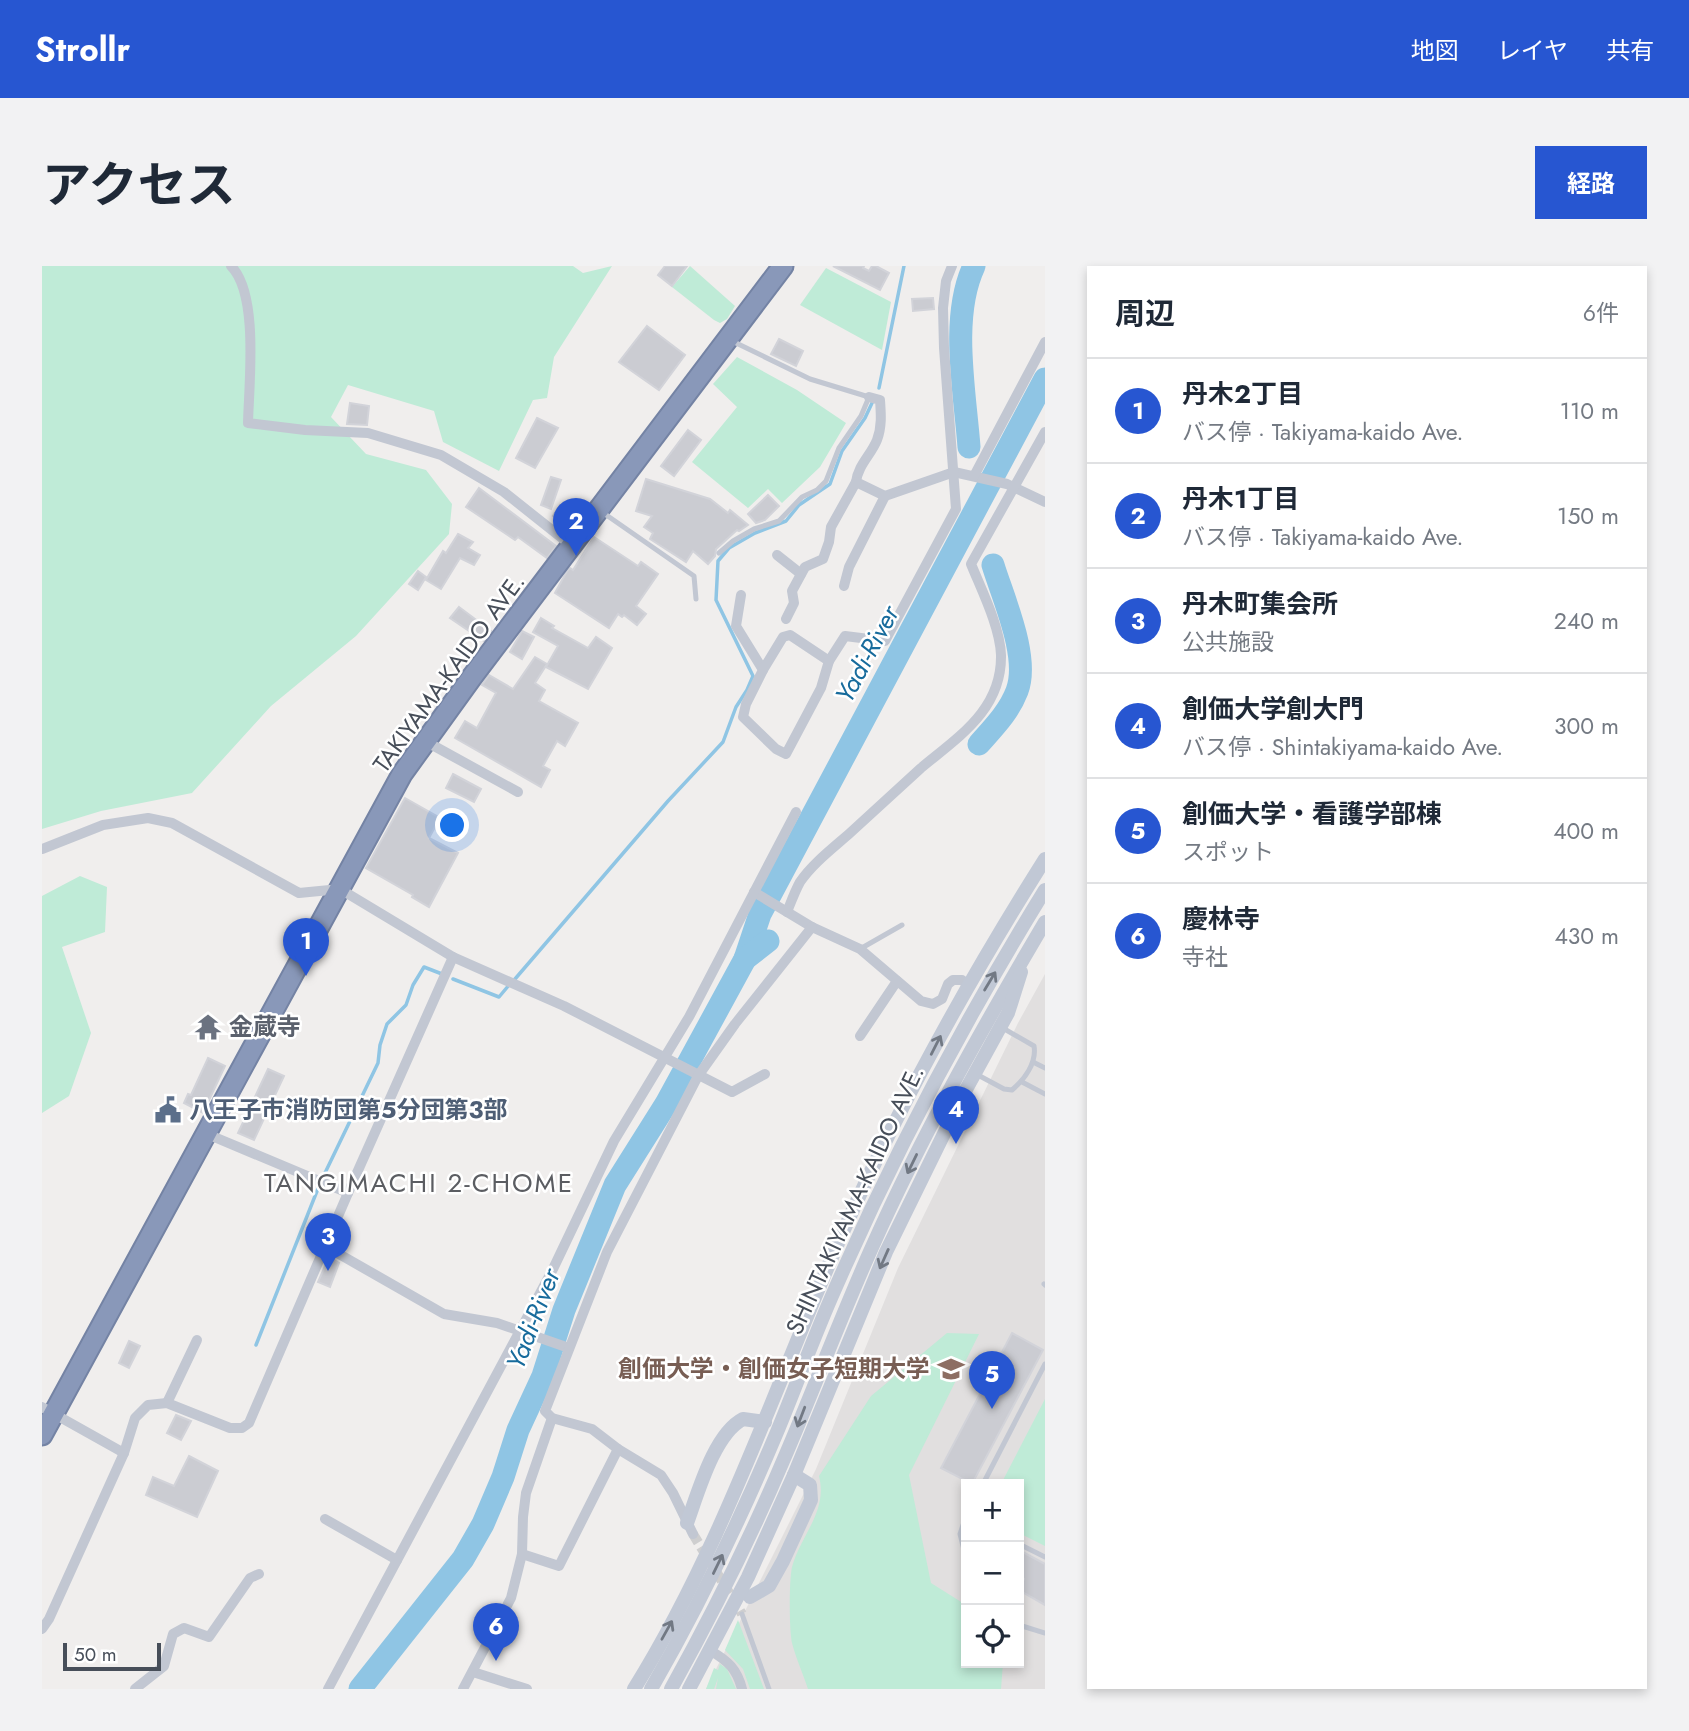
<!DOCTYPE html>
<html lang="ja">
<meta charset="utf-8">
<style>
:root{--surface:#fff;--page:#f2f2f3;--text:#1f2937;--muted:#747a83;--line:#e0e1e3;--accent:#2756d1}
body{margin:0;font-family:Jost,"Noto Sans JP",sans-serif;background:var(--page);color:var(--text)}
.controls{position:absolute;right:21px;bottom:21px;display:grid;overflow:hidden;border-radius:0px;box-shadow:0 4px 10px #0003}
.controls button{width:63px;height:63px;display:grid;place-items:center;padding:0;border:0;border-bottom:2px solid var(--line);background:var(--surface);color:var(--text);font:35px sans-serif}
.scale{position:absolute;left:21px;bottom:18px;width:98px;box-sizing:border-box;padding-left:7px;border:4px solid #474e59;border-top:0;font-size:19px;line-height:24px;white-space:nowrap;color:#474e59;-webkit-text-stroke:5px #fff;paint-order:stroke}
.you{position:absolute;left:411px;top:560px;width:24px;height:24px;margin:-18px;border:5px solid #fff;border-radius:50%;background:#1a73e8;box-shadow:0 0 0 10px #1a73e833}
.badge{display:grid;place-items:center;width:46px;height:46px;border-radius:50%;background:var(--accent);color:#fff;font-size:23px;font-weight:700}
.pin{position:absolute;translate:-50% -58px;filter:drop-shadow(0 2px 4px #0008)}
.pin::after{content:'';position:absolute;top:37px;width:24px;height:21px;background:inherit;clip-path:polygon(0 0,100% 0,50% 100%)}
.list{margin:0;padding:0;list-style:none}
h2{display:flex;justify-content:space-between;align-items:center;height:91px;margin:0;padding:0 28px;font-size:30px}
h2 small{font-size:23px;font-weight:400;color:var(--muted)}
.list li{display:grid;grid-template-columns:46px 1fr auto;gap:21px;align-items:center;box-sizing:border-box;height:105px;padding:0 28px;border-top:2px solid var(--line)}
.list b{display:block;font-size:26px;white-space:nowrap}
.list p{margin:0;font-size:23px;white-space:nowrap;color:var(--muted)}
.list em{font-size:23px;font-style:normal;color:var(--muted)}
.icon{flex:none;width:38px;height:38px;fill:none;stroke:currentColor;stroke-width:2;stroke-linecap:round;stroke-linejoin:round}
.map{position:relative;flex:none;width:1003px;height:1423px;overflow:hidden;border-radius:0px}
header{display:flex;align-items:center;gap:42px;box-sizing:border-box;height:98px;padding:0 35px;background:var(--accent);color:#fff}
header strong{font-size:33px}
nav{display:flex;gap:38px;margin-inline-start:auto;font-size:24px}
.intro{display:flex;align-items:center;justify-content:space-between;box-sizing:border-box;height:168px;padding:0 42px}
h1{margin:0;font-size:49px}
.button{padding:18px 32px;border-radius:0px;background:var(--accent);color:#fff;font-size:24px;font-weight:700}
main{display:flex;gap:42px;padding:0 42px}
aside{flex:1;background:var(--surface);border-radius:0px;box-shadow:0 4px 10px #0003}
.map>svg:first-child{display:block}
</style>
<header>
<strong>Strollr</strong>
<nav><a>地図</a><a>レイヤ</a><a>共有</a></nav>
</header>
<div class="intro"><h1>アクセス</h1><a class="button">経路</a></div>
<main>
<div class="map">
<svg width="1003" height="1423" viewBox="0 0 1003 1423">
<rect width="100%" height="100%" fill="#f0eeed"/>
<!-- education -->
<path fill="#e1dfdf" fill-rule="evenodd" d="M 1003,708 L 1003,1423 L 664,1423 L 774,1203 L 856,1002 L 976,757 ZM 924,1218 L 977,1218 L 977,1397 L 924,1397 Z"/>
<!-- green -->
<g fill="#bfebd7">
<path d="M 0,0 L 531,0 L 541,7 L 570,0 L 512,91 L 505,132 L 491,134 L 457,205 L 401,176 L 392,145 L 306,119 L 289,151 L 324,188 L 384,204 L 410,238 L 407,268 L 314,370 L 229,440 L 150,527 L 59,545 L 0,563 Z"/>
<path d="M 648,0 L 693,40 L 685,53 L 678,57 L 672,54 L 630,21 Z"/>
<path d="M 784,2 L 849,36 L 840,84 L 758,39 Z"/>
<path d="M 695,91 L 755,124 L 804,157 L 778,201 L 740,237 L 726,223 L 706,242 L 650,196 L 695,141 L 671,118 Z"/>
<path d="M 38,610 L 65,621 L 63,666 L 20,681 L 49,767 L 27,830 L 0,847 L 0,630 Z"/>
<path d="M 905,1067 L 937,1068 L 867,1209 L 889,1317 L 924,1339 L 924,1397 L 961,1397 L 959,1423 L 766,1423 C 761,1408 754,1392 750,1377 C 747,1363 747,1314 750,1301 C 759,1268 786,1246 777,1210 L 829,1130 Z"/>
<path d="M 1003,1133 L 1003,1280 L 977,1267 L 977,1218 L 959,1218 Z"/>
<path d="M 696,1354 L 722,1423 L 708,1423 L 701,1403 L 683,1384 Z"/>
<path d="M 678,1398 L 685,1403 L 694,1423 L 674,1423 L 676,1412 L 672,1423 L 664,1423 L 672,1402 L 676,1404 Z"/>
</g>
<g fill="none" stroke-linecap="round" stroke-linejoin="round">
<!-- stream -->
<g stroke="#8fc5e4" stroke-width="3.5">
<path d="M 837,122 L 862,0"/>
<path d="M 411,713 L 457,731 L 467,719"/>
<path d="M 473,713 L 626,535 L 681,476 L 694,441 L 705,424 L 711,410 L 674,334 L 676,295 L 687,282 L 713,267 L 744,255 L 757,239 L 788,218 L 800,185 L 823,152 L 830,137"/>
<path d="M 282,909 L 336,797 L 338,779 L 345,758 L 364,739 L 371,719 L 382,701 L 400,708"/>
<path d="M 214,1079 L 277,920"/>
</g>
<!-- river -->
<g stroke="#8fc5e4" stroke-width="23">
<path d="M 927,181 C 923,126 908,51 932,0"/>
<path d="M 937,478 C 952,461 967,446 975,425 C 988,391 961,332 951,299"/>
<path d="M 703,693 L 718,648 L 1003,113"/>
<path d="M 318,1423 L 421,1293 L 441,1258 L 461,1211 L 476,1164 L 501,1110 L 522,1044 L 573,919 L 624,838 L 703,693 L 726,675"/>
</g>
</g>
<!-- building -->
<g fill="#cbccd2" stroke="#d2d3d9" stroke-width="2">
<path d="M 623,0 L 645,0 L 630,20 L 616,9 Z"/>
<path d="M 791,0 L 822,0 L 821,2 L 827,5 L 830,0 L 834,0 L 847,7 L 838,24 Z"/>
<path d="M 891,32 L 892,43 L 871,45 L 870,33 Z"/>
<path d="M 605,60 L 643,89 L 617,124 L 577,96 Z"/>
<path d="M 737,73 L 761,85 L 754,100 L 729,88 Z"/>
<path d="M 308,137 L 327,140 L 325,159 L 305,158 Z"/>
<path d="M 495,152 L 516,162 L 493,202 L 474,192 Z"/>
<path d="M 646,164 L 659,174 L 632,210 L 619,200 Z"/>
<path d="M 509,211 L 519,214 L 509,243 L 499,239 Z"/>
<path d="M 604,213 L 668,233 L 686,247 L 688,244 L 706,259 L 697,265 L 695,264 L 674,283 L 673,290 L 666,298 L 651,285 L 644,296 L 608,273 L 611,267 L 602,261 L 610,250 L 594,245 Z"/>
<path d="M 437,222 L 514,280 L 505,292 L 476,271 L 473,274 L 424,241 Z"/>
<path d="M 726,229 L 737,240 L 723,254 L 714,257 L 706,248 Z"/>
<path d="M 518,239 L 533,248 L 527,259 L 511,250 Z"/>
<path d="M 416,268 L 431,276 L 426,282 L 438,289 L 432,299 L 418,292 L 399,323 L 384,314 L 401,285 L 404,287 Z"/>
<path d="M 552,271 L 596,300 L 599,296 L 616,308 L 594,340 L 604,348 L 595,359 L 582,349 L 580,351 L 576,348 L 567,362 L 513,327 L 525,305 L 528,302 L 531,304 Z"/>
<path d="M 376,305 L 384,311 L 376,324 L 367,318 Z"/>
<path d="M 417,341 L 449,365 L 442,375 L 408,352 Z"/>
<path d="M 499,352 L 512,360 L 510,362 L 546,382 L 554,371 L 570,382 L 546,423 L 504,401 L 516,380 L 491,366 Z"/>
<path d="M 480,365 L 492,371 L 480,393 L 468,386 Z"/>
<path d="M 493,391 L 505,398 L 493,417 L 503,424 L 497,435 L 536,457 L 523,480 L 515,475 L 501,500 L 508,504 L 499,521 L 413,472 L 423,455 L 435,462 L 454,427 L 440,419 L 447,409 L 471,423 Z"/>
<path d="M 411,508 L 439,523 L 432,536 L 404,522 Z"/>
<path d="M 363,532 L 398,552 L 387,572 L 416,587 L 387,641 L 370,631 L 371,629 L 324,602 Z"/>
<path d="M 166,792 L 183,800 L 161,847 L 142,837 L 146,828 L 149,829 Z"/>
<path d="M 226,803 L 242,810 L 212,874 L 196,867 Z"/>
<path d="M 287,991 L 297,997 L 288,1021 L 276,1016 Z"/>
<path d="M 970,1067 L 1001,1084 L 930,1218 L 899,1202 Z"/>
<path d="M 87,1075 L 98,1080 L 87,1102 L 77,1097 Z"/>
<path d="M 134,1149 L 149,1155 L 139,1174 L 125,1167 Z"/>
<path d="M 147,1190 L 176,1205 L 155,1251 L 104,1229 L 111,1211 L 132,1220 Z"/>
<path d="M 977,1284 L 1003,1298 L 1003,1339 L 977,1324 L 982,1313 L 977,1310 Z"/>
</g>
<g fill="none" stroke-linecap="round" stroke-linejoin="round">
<!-- street-tunnel -->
<path stroke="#cececf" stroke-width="10" stroke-dasharray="10 5" stroke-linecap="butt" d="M 651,1268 L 700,1348"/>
<!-- highway casing -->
<g stroke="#7483a4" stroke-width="23">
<path id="highway" d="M 0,1169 L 360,508 L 430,411 L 741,0"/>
</g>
<!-- lane -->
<g stroke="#c2c7d2" stroke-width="5">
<path d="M 560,246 L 652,310 L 654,333"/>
<path d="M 677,287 L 691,275 L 712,263 L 737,255 L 760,231 L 775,224 L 784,215 L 797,182 L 819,150 L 827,131 L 768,113 L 690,75"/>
<path d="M 818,683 L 860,659"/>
<path d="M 991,796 L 1003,802"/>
<path d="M 934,808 L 962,823 L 970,824 C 982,814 995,797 992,780 L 959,761"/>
<path d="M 980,816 L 1003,828"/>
<path d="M 1002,1018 L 1003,1019"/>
<path d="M 941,1218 L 1003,1098"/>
<path d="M 924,1250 L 918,1268 L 924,1292"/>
<path d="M 977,1278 L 1003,1291"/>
<path d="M 700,1348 L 727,1423"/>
<path d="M 977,1359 L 1003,1367"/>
</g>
<!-- street -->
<g stroke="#c2c7d2" stroke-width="10">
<path d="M 189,0 C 217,28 207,117 206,157 L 263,164 L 326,167 L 399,189 L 462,226 L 530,280"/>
<path d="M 827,131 L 838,134 C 839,148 840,161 835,174 C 829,189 816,199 814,216 L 843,230 L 912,206 L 965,218 L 1003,236"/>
<path d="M 932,210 L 1003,76"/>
<path d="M 735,289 L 759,308"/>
<path d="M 802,320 L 807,301 L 843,230"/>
<path d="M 699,329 L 694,360 L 721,404 L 704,438 L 701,451 L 734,483 L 744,488 L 779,422 L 787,395 L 803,370 L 843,375 L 914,243 L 902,82 L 901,42 L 904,15 L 910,0"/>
<path d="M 744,353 L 752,337 L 750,325 L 763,301 L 781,293 L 787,276 L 789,261 L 814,216"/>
<path d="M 721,404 L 741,371 L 748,369 L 787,395"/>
<path d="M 383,475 L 476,526"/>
<path d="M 0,583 L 61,559 L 106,552 L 130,557 L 257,627 L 298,623 L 411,691 L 522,740 L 690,826 L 723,808"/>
<path d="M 712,626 L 770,661 L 818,683 L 879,735 L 891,738 L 900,733 L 906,718 L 911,714 L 920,714 L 927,720"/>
<path d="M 745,646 C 749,636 753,625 758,616 C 770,598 791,582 808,567 C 831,546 855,524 879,502 C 916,471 960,444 959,389 C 958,361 940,325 929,298 L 1003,166"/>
<path d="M 818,770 L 855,715"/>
<path d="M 165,868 L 306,927"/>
<path d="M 283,980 L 402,1048 L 455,1057 L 527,1082"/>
<path d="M 125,1137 L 155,1074"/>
<path d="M 0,1141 L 82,1187"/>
<path d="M 283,1253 L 355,1294"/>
<path d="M 651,1268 L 631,1227 L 619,1209 L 576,1183 L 550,1163 L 510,1152 L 503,1145 L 565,986 L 656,810 L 693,758 L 770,661"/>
<path d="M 480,1288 L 517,1300 L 576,1183"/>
<path d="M 0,1363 L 7,1353 L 82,1187 L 93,1152 L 106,1139 L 125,1137 L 188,1162 L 200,1162 L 207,1157 L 306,927 L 411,691"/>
<path d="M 669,1385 C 686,1395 695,1403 700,1423"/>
<path d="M 431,1406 L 485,1423"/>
<path d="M 93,1423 L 122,1400 L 131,1368 L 142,1362 L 167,1371 L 208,1312 L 217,1308"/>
<path d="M 286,1423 L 511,1003 L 572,875 L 647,751 L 754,546"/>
<path d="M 421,1423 L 469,1332 L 480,1288 L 481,1251 L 484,1227 L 510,1152"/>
</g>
<!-- secondary -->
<g stroke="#c1c8d5" stroke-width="14">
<path d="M 645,1257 C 656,1227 672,1168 701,1153 L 723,1156"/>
<path d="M 708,1331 L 727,1320 L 741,1295 L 769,1234 L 768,1219 L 752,1209"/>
<path d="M 592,1423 C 681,1280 733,1119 801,966 C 858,837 928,712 1003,593"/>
<path d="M 609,1423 C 657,1340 698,1254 735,1166 C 755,1118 772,1070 793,1023 C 853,885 924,752 1003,624"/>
<path d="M 629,1423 C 670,1349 708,1273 741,1195 C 772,1123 799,1050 831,979 C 881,867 941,761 1003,656"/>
<path d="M 647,1423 L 706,1311 L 752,1209 L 844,986 L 921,829 L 966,747 L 979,706"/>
</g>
<!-- highway -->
<use href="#highway" stroke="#8998b9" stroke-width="19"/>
</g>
<!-- one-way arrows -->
<defs><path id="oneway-shaft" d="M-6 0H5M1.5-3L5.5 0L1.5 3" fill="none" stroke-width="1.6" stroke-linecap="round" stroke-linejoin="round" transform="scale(1.75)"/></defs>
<g stroke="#727984">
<use href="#oneway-shaft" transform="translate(948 715) rotate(-59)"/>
<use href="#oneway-shaft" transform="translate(894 779) rotate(-63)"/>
<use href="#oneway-shaft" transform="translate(870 898) rotate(116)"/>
<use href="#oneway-shaft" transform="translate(842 993) rotate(114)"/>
<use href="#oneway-shaft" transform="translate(759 1151) rotate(111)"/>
<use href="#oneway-shaft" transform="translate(676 1298) rotate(-64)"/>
<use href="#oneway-shaft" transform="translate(625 1364) rotate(-61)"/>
</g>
<!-- icons -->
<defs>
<g id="temple-bare" transform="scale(2.1)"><path d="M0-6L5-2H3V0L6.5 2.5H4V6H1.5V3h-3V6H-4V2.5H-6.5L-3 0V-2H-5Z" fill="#6b7280" stroke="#fff" stroke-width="2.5" paint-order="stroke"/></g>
<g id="civic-bare" transform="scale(2.1)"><path d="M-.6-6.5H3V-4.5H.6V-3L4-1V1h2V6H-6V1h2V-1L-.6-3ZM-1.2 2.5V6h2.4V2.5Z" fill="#5c6f8a" stroke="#fff" stroke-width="2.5" paint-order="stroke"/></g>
<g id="university-bare" transform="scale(2.1)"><path d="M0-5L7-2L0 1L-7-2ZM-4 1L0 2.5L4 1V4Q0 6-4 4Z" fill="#8d6e63" stroke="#fff" stroke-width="2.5" paint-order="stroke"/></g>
</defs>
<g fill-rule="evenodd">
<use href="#temple-bare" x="166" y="761"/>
<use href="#civic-bare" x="126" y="844"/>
<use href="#university-bare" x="909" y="1103"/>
</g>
<g text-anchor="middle" stroke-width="5" stroke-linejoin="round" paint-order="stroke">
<!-- street labels -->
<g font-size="24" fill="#474e59" stroke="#fff">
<text transform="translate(407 407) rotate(-54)" y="8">TAKIYAMA-KAIDO AVE.</text>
<text transform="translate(813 934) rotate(-65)" y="8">SHINTAKIYAMA-KAIDO AVE.</text>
</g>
<!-- worship labels -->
<g font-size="24" font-weight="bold" fill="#5b616d" stroke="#fff" text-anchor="start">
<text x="187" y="769">金蔵寺</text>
</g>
<!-- service labels -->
<g font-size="24" font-weight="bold" fill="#4e5e75" stroke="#fff" text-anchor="start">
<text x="147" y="852">八王子市消防団第5分団第３部</text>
</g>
<!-- education labels -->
<g font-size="24" font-weight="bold" fill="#785e54" stroke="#fff" text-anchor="end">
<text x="888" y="1111">創価大学・創価女子短期大学</text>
</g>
<!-- water labels -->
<g font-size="26" font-style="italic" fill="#176b9c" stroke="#fff">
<text transform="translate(825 388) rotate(-62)" y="9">Yadi-River</text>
<text transform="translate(491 1053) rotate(-69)" y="9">Yadi-River</text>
</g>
<!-- neighbourhood labels -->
<g font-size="26" letter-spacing="2" fill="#5b5d62" stroke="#fff">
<text x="377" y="926">TANGIMACHI 2-CHOME</text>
</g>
</g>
</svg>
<div class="controls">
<button>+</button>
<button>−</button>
<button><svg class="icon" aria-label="locate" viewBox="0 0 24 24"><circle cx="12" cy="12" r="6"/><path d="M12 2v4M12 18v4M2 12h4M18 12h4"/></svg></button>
</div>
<div class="scale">50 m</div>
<div class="you"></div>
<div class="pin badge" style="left:264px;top:710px">1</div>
<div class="pin badge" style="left:534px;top:290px">2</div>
<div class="pin badge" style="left:286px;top:1005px">3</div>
<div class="pin badge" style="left:914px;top:878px">4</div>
<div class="pin badge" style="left:950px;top:1143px">5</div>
<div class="pin badge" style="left:454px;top:1395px">6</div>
</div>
<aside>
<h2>周辺<small>6件</small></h2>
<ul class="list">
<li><span class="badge">1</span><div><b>丹木2丁目</b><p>バス停 · Takiyama-kaido Ave.</p></div><em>110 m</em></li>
<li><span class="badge">2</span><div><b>丹木1丁目</b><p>バス停 · Takiyama-kaido Ave.</p></div><em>150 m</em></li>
<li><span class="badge">3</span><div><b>丹木町集会所</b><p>公共施設</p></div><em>240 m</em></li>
<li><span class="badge">4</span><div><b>創価大学創大門</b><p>バス停 · Shintakiyama-kaido Ave.</p></div><em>300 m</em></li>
<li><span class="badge">5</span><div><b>創価大学・看護学部棟</b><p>スポット</p></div><em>400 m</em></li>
<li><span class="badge">6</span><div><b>慶林寺</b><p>寺社</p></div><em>430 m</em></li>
</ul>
</aside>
</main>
